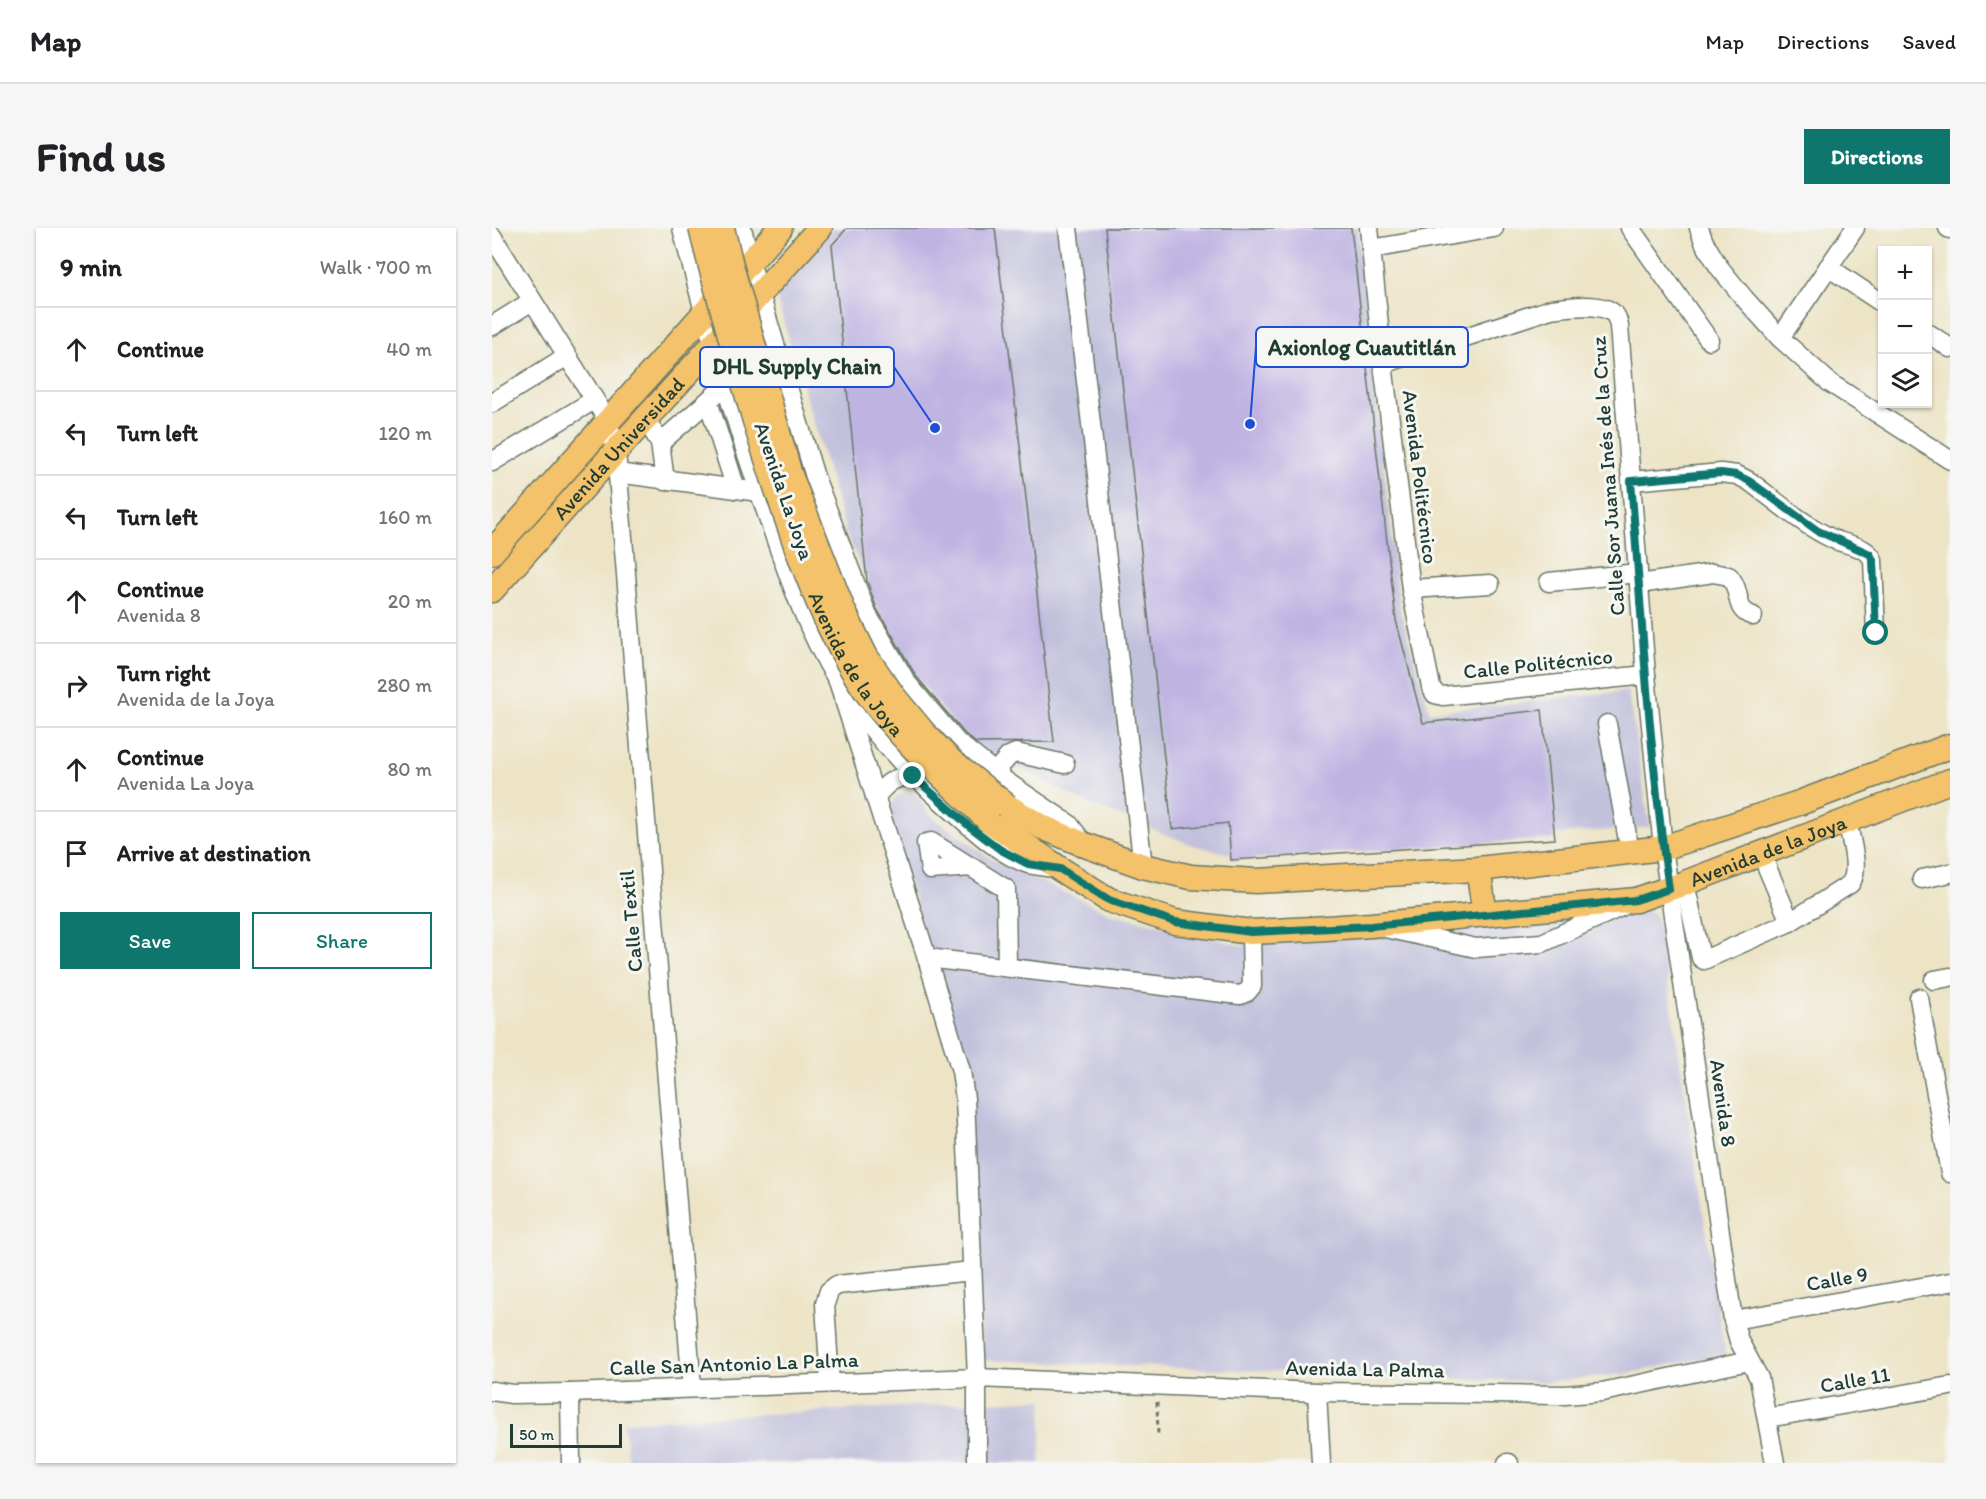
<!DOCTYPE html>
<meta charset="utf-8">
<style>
:root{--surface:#fff;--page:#f6f6f6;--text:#202124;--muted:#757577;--line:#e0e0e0;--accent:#0f766e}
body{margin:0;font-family:Itim,sans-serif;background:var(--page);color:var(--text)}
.controls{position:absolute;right:18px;top:18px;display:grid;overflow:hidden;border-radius:0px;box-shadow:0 2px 4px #0004}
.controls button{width:54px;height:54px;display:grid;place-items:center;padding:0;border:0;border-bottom:2px solid var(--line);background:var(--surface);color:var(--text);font:30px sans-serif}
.scale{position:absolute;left:18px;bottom:15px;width:112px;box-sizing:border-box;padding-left:6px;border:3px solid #1f3d34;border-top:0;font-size:16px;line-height:21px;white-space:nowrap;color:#1f3d34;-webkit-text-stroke:4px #f6f6f2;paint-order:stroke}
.stop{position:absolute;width:18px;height:18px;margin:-14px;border:4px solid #0f766e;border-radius:50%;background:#fff}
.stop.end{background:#0f766e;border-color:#fff;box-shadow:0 2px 6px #0008}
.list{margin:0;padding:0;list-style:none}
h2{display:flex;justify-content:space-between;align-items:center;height:78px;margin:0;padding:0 24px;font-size:26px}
h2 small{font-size:20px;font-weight:400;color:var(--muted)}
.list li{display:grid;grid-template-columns:39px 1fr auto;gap:18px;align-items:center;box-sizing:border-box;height:84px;padding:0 24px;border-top:2px solid var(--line)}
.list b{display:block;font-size:22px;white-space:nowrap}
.list p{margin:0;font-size:20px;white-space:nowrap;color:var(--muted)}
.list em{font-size:20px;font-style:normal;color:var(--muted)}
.actions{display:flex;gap:12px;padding:18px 24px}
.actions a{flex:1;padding:14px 0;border:2px solid var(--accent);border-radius:0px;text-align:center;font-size:21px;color:var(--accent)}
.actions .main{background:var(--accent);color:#fff}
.icon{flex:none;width:33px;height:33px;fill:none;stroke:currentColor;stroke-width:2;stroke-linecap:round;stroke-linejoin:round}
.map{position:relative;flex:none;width:1458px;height:1235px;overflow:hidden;border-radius:0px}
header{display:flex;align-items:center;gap:36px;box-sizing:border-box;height:84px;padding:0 30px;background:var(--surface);border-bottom:2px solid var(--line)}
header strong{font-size:28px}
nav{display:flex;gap:33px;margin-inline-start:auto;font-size:21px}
.intro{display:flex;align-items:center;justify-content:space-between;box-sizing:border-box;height:144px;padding:0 36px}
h1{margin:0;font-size:42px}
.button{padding:15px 27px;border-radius:0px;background:var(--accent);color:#fff;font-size:21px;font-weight:700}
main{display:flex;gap:36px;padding:0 36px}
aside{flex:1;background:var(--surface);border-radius:0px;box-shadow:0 2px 4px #0004}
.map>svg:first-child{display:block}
</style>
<header>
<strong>Map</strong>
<nav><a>Map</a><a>Directions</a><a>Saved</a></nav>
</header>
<div class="intro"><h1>Find us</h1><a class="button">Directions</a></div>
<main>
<aside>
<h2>9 min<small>Walk · 700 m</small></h2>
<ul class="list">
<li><svg class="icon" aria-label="ahead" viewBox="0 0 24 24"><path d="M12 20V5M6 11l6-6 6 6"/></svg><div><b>Continue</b></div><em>40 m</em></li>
<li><svg class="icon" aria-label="left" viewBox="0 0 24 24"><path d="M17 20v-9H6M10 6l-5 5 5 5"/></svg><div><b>Turn left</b></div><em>120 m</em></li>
<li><svg class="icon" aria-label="left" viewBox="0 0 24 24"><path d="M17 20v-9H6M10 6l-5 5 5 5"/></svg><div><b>Turn left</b></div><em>160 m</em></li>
<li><svg class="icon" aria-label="ahead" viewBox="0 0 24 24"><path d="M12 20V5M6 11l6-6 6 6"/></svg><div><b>Continue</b><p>Avenida 8</p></div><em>20 m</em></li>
<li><svg class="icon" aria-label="right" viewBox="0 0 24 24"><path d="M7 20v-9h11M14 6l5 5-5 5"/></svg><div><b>Turn right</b><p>Avenida de la Joya</p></div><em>280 m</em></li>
<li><svg class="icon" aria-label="ahead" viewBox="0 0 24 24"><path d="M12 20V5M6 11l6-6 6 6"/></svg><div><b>Continue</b><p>Avenida La Joya</p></div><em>80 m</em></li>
<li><svg class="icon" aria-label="arrive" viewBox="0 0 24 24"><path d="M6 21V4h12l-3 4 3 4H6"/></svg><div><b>Arrive at destination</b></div></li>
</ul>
<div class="actions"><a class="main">Save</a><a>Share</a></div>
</aside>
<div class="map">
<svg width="1458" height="1235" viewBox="0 0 1458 1235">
<rect width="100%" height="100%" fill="#f6f6f2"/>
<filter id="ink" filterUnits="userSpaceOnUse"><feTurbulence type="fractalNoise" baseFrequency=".0167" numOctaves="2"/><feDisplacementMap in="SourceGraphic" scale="12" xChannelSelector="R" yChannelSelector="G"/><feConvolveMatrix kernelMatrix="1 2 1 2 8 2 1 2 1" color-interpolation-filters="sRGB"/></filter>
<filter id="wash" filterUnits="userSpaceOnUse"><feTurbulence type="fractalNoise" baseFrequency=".008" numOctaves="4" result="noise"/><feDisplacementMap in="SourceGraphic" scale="24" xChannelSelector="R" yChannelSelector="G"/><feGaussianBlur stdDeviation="1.35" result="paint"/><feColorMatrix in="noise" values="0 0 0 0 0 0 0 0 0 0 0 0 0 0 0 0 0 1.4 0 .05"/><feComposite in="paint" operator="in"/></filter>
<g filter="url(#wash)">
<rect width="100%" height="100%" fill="#ede4c6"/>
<!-- industrial -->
<g fill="#c2c1dc">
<path d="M 341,0 L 865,0 L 908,383 L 938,484 L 1136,463 L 1158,599 L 808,626 L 734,625 L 700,617 L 586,571 L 527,539 L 520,544 L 461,496 L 414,436 L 354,305 L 284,68 Z"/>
<path d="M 417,564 L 426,568 L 438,587 L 496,629 L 617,685 L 748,717 L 1036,694 L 1153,681 L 1163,687 L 1167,696 L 1233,1126 L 1133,1146 L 1055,1154 L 490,1132 L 475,853 L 397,586 L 404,568 Z"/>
<path d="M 551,1171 L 548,1235 L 137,1235 L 131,1194 Z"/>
</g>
<g id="blocks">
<!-- building -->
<g fill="#bfb3e2">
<path d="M 355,0 L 503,0 L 562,514 L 484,515 L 473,506 L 424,448 L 385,381 L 375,353 L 340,17 Z"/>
<path d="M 613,0 L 859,0 L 904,392 L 931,495 L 1050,482 L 1063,611 L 739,632 L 736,595 L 680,601 Z"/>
</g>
</g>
</g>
<g filter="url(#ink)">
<use href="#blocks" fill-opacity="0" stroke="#677767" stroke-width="1.5"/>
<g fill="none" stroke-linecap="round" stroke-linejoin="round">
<!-- minor casing -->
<g stroke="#677767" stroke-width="21">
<g id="minor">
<path d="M 190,0 C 215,100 244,198 278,295 C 297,350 315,403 346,453 C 376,501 413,541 455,578 C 479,599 506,626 536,636 C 545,638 554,639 563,640"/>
<path d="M 250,0 L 258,33 L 323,249 L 375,386 L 415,455 L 465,514 L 515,554 L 577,596 L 593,617"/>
<path d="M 576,0 L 651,638"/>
<path d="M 877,0 L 891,136 L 919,361 L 939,459 L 943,466 L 951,468 L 1154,447"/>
<path d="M 1138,0 L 1217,112"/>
<path d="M 1207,0 L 1212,14 L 1227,39 L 1252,70 L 1288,110 L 1338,155 L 1458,232"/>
<path d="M 1456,0 L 1458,1"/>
<path d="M 0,8 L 116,193 L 124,223 L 200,1160"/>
<path d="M 879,21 L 1002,0"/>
<path d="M 1336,39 L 1390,75"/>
<path d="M 0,98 L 40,73"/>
<path d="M 1436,105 L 1458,120"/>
<path d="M 1288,110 L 1363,0"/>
<path d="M 891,136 L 1059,81 C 1075,79 1108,74 1121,85 C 1125,88 1126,93 1127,98 L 1154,447 L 1171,620 L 1241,1092 L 1247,1113 L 1267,1150 L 1283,1235"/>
<path d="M 216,173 L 244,261"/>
<path d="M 0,175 L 75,128"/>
<path d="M 154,191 L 168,215 L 233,158"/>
<path d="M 168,215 L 173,253"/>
<path d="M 0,234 L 102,172"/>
<path d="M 125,245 L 267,264"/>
<path d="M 1139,253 L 1229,245 L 1245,247 L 1257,253 C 1284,273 1311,297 1341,311 C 1354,317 1376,318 1381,332 L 1384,405"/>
<path d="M 1057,354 L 1146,345"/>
<path d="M 1147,356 L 1221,345 L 1237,348 C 1240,352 1243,356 1244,361 C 1248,374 1246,383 1261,388"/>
<path d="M 919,361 L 998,356"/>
<path d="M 346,453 L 435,730 L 469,843 L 473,871 L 485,1150 L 485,1235"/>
<path d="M 1115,496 L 1138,624"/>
<path d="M 503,544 L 517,528 L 524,525 L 573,536"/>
<path d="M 383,570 C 394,555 403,548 421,548"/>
<path d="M 1269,625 L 1298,694 L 1358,656 C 1369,642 1358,610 1355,592"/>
<path d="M 480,639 L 438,642 L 434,615 L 439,614 L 514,661 L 515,739"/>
<path d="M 1430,651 L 1458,645"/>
<path d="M 1193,655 L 1209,730 L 1212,732 L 1298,694"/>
<path d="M 893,700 L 984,720 L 1050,715 L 1133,677"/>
<path d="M 435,730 L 748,767 L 755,764 L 760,758 L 759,704"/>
<path d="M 1442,752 L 1458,749"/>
<path d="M 1427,770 L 1458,945"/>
<path d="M 1241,1092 L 1458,1054"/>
<path d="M 338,1155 L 333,1076 L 337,1063 L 345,1057 L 480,1043"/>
<path d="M 0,1163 L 20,1166 L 78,1165 L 485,1150 L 825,1164 L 1073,1167 L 1110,1164 L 1257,1133"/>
<path d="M 825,1164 L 829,1235"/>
<path d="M 78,1165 L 79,1235"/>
<path d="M 1275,1190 L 1458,1158"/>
<path d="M 1015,1235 L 1017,1235"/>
</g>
</g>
<!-- major casing -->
<g stroke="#677767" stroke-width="27">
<g id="major">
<path d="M 0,324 L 288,0"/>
<path id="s1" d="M 0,362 L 124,223 L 328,0"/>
<path d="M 515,578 L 550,599 L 593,617 L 651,638 L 699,649 L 764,653 L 986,641 L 1171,620 L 1310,574 L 1458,518"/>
<path id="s2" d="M 495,591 L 568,641 L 617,672 L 683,694 L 759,704 L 820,701 L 879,697 L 1144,672 L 1193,655 L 1458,553"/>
<path d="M 986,641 L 993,686"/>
</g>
</g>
<!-- path -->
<path stroke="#677767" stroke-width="3" stroke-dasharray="4.5 4.5" stroke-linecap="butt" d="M 665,1174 L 666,1208"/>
<!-- minor -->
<use href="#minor" stroke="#fff" stroke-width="18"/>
<!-- major -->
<use href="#major" stroke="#f4c26a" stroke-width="24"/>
<!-- major-bridge casing -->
<g stroke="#677767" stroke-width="27" stroke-linecap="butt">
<g id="major-bridge">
<path id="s3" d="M 209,0 C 225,65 244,129 263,193 C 276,237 291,280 306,323 C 325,373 345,422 376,466 C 410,513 453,551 495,591"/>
<path d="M 230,0 L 240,41 L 298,247 L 351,382 L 374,429 L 402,469 L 431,504 L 461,535 L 515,578"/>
</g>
</g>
<!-- major-bridge -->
<use href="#major-bridge" stroke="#f4c26a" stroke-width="24"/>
</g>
</g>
<g fill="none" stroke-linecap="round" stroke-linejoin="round" filter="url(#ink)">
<!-- route -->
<path stroke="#0f766e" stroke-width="8" d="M 421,548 L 477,598 L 509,622 L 536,636 L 568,641 L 617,672 L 683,694 L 759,704 L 820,701 L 879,698 L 1144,672 L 1177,661 C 1157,526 1150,389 1139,253 L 1229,245 L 1245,247 L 1257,253 L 1326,303 L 1378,326 L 1381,332 L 1384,405"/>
</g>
<g text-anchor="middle" stroke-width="6" stroke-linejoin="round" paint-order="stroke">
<!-- street labels -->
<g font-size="21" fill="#1f3d34" stroke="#f6f6f2">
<text dy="7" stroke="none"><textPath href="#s1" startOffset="190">Avenida Universidad</textPath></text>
<text transform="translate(1116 248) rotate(-94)" y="7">Calle Sor Juana Inés de la Cruz</text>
<text transform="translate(928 249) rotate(83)" y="7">Avenida Politécnico</text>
<text transform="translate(292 263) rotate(71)" y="7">Avenida La Joya</text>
<text dy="7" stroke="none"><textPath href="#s3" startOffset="465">Avenida de la Joya</textPath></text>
<text transform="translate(1046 436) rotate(-6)" y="7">Calle Politécnico</text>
<text dy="7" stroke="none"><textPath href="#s2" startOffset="820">Avenida de la Joya</textPath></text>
<text transform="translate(139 693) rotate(-95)" y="7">Calle Textil</text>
<text transform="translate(1231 875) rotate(82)" y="7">Avenida 8</text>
<text transform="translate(1345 1051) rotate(-10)" y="7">Calle 9</text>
<text transform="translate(242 1136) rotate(-2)" y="7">Calle San Antonio La Palma</text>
<text transform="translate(873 1141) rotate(1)" y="7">Avenida La Palma</text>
<text transform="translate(1363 1152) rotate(-10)" y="7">Calle 11</text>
</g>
</g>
<!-- callouts -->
<path fill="none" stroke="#1d4ed8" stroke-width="2" d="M758 196L764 119M443 200L402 139"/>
<g fill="#1d4ed8" stroke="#f6f6f2" stroke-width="2">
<circle cx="758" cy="196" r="6"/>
<circle cx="443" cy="200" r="6"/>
</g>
<g fill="#f6f6f2" stroke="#1d4ed8" stroke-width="2">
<rect x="764" y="99" width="212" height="40" rx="6"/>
<rect x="208" y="119" width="194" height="40" rx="6"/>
</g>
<g font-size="22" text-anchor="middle" font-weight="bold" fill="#1f3d34">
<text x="870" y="127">Axionlog Cuautitlán</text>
<text x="305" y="146">DHL Supply Chain</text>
</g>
</svg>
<div class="controls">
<button>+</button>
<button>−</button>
<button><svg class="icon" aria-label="layers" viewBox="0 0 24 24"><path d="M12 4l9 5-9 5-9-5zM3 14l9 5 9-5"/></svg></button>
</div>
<div class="scale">50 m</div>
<div class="stop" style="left:1384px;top:405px"></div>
<div class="stop end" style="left:421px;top:548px"></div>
</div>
</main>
